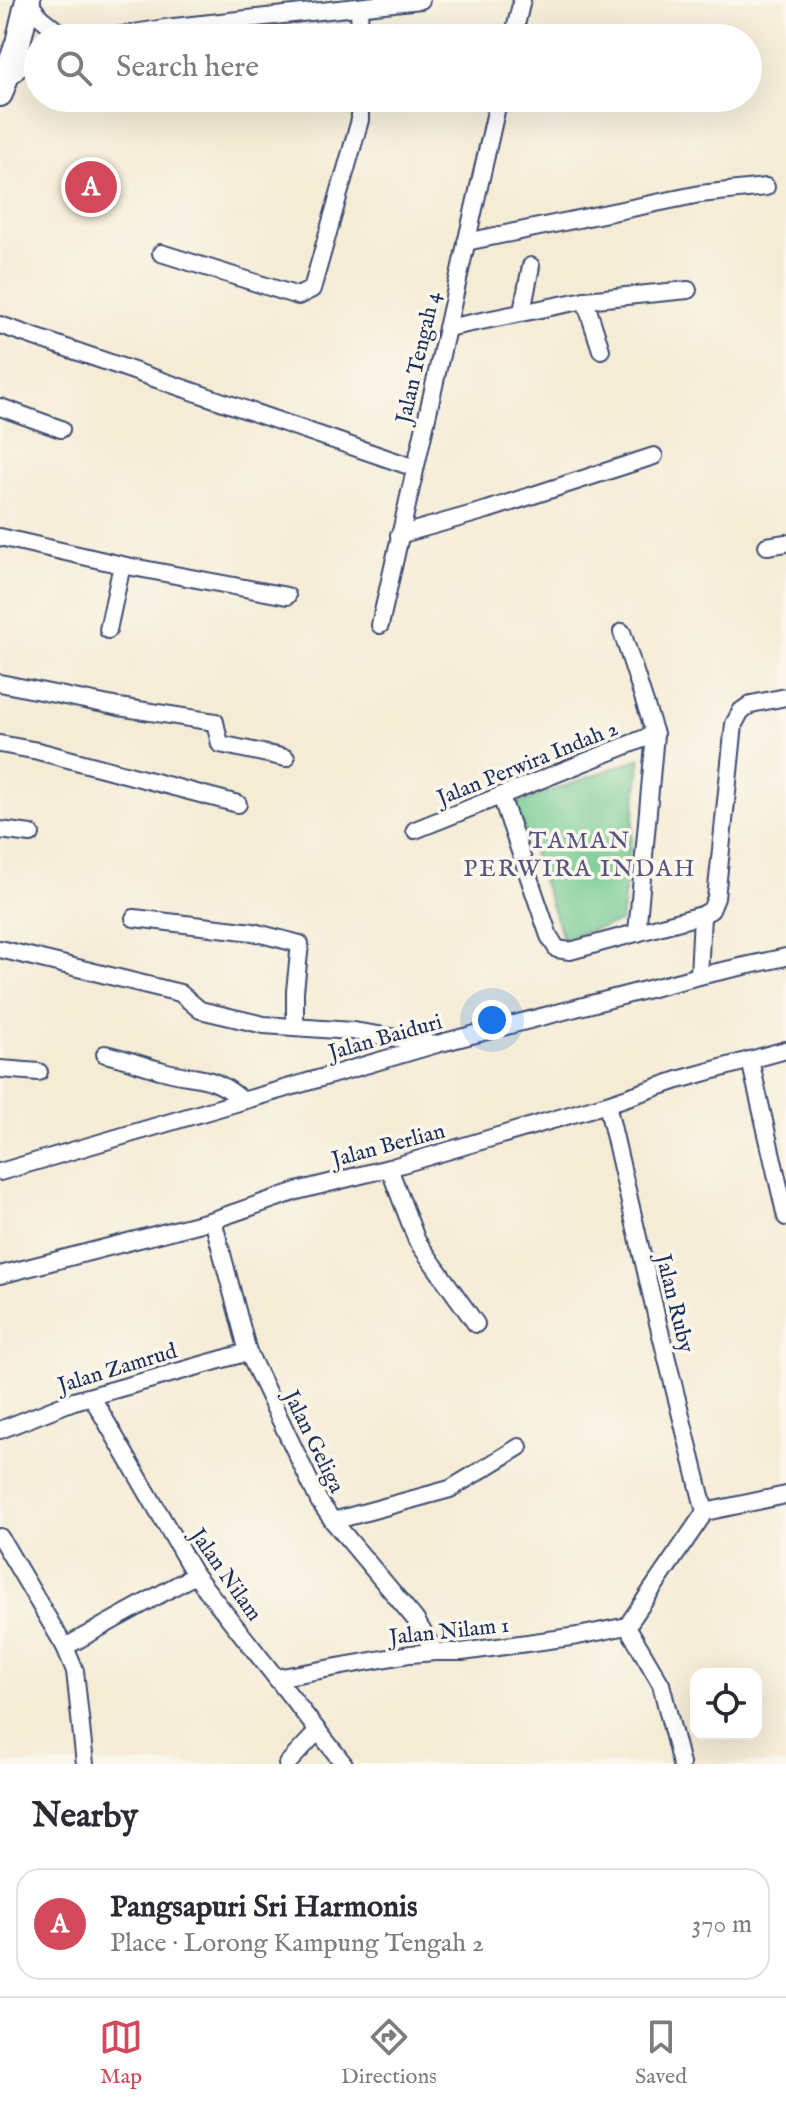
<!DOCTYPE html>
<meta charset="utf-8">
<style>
:root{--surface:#fff;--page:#f2f2f3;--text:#2b2b33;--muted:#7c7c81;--line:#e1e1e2;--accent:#d1495b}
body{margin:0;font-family:"IM FELL English",serif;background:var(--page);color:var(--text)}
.controls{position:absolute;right:24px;bottom:24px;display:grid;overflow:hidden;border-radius:16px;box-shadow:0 8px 32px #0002}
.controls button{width:72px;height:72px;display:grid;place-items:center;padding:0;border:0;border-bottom:2px solid var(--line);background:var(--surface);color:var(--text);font:40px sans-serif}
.you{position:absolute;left:492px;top:1020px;width:28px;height:28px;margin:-20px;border:6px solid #fff;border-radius:50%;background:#1a73e8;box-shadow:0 0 0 12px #1a73e833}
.badge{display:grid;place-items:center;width:52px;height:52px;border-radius:50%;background:var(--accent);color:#fff;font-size:26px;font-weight:700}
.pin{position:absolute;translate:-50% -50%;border:4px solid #fff;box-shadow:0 2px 8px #0006}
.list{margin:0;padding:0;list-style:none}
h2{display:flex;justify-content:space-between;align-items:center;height:104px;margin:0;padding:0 32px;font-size:34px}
h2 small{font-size:26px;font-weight:400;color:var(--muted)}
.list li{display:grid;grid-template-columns:52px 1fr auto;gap:24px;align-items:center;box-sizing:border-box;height:112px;margin:0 16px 16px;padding:0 16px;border:2px solid var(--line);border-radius:24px}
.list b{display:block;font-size:30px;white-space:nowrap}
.list p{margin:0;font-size:26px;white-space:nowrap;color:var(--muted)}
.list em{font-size:26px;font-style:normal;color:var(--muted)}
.icon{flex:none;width:44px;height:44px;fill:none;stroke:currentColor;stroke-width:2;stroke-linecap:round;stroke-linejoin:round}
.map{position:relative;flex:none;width:786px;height:1764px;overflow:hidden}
.search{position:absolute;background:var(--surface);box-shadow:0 8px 32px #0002;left:24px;right:24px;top:24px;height:88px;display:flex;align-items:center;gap:20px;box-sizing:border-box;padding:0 28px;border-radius:44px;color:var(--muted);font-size:30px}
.sheet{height:232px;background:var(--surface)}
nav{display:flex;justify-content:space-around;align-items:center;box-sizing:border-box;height:112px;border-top:2px solid var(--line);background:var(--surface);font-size:22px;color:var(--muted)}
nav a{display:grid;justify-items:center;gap:4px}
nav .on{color:var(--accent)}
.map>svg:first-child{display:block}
</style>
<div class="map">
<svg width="786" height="1764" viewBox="0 0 786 1764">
<rect width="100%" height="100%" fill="#fbf7ec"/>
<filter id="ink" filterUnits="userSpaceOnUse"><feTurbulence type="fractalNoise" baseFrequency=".0125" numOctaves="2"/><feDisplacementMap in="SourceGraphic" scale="16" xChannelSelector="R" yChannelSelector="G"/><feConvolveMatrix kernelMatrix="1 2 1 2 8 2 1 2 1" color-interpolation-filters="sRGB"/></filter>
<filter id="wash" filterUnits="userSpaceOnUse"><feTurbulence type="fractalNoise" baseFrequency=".006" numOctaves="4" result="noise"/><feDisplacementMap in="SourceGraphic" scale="32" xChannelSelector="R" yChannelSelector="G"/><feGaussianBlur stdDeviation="1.8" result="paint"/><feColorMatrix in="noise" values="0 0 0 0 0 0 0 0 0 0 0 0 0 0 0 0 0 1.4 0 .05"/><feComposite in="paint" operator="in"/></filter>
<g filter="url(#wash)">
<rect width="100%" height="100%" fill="#f5ecd6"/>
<!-- green -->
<path fill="#71c98f" stroke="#467c76" stroke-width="2" d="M 641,758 L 621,922 L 563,938 L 515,804 Z"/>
</g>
<g filter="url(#ink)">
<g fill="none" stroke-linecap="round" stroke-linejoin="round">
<!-- street casing -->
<g stroke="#3c4b70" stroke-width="20">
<g id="street">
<path d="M 28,1 L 40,17 L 66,38"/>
<path d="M 359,7 L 360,38"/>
<path d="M 103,38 L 165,28 L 421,0"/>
<path d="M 513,38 L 522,0"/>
<path d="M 9,79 L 26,61 L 38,53"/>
<path d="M 466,242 L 700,194 L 766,187"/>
<path d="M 161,253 L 298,296 L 312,289 L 360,120 L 360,98"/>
<path d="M 585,300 L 688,290"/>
<path d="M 522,312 L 531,266"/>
<path d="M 0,325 L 415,468"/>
<path d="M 447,328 L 585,300 L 601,350"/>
<path d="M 0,407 L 61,429"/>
<path d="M 399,535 L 487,510 L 654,456"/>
<path d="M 0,537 L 122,565 L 287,596"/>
<path d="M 767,546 L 786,543"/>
<path d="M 380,625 L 499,98"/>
<path d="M 108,630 L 122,565"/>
<path d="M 622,632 L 655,734 L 637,933"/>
<path d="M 0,683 L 119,707 L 215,722 L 220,744 L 286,758"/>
<path d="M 0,744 L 38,751 L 238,804"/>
<path d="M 501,796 L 549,936 L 557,949 L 570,951 L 702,915 L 711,910 L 716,898 L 734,724 L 741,711 L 751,704 L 786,697"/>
<path d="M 0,830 L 31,834"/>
<path d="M 415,830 L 655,734"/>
<path d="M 134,918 L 253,932 L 300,944 L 295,991 L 295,1027"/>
<path d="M 0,949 L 180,993 L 200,1010 L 264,1025 L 352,1031 L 428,1043"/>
<path d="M 699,976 L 702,915"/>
<path d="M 105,1054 C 124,1058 141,1065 160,1070 C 196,1081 210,1072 242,1100"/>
<path d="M 750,1060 L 786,1217"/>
<path d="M 0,1069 L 39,1072"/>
<path d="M 607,1104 L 657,1319 L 705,1512"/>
<path d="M 389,1168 L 417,1241 L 476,1324"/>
<path d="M 0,1172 L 437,1044 L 699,976 L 786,957"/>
<path d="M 213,1220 L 248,1352 L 319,1501 L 333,1521 L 415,1619 L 435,1652"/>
<path d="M 0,1275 L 213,1220 L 297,1191 L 389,1168 L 607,1104 L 678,1080 L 786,1050"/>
<path d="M 92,1397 L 195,1575 L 344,1764"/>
<path d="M 0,1430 L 74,1401 L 248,1352"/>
<path d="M 333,1521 L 450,1489 L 519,1447"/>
<path d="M 0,1537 L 65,1647 L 75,1671 L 85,1764"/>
<path d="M 627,1626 L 661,1684 L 681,1764"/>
<path d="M 65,1647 L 195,1575"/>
<path d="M 276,1678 L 410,1654 L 435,1652 L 462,1652 L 578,1636 L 627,1626 L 705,1512 L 786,1495"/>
<path d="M 287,1764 L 318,1731"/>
</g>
</g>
<!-- primary casing -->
<g stroke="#3c4b70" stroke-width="28">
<path id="primary" d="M 0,94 L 18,43 L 28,0"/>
</g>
<!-- street -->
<use href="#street" stroke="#fff" stroke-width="16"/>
<!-- primary -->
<use href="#primary" stroke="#fff" stroke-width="24"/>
</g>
</g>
<g text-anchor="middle" stroke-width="7" stroke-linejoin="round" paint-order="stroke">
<!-- street labels -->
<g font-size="22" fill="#1b2f5e" stroke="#fbf7ec">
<text transform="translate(417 357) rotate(-77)" y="8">Jalan Tengah 4</text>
<text transform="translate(527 762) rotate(-22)" y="8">Jalan Perwira Indah 2</text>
<text transform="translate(385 1036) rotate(-16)" y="8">Jalan Baiduri</text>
<text transform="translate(388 1144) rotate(-15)" y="8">Jalan Berlian</text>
<text transform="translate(676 1303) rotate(76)" y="8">Jalan Ruby</text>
<text transform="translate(117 1367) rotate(-17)" y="8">Jalan Zamrud</text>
<text transform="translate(315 1441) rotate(64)" y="8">Jalan Geliga</text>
<text transform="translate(227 1574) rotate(55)" y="8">Jalan Nilam</text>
<text transform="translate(449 1630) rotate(-6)" y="8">Jalan Nilam 1</text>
</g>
<!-- neighbourhood labels -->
<g font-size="24" letter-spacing="2" fill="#545583" stroke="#fbf7ec">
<text x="580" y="848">TAMAN<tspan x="580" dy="28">PERWIRA INDAH</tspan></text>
</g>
</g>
</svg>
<div class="controls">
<button><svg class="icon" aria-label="locate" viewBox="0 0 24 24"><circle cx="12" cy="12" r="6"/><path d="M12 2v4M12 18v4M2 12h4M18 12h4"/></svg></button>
</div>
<div class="you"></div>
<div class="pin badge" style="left:91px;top:187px">A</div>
<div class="search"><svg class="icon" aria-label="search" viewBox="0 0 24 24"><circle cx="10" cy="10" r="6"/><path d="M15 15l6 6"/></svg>Search here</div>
</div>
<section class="sheet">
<h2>Nearby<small></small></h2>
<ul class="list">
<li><span class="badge">A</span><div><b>Pangsapuri Sri Harmonis</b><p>Place · Lorong Kampung Tengah 2</p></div><em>370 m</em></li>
</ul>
</section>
<nav>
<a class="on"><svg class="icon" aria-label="map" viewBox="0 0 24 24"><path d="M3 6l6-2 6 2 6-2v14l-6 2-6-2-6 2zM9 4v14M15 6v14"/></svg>Map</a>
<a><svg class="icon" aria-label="directions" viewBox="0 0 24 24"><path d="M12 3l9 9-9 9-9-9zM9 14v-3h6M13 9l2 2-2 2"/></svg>Directions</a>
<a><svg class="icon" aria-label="saved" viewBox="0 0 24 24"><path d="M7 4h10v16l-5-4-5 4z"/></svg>Saved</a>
</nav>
